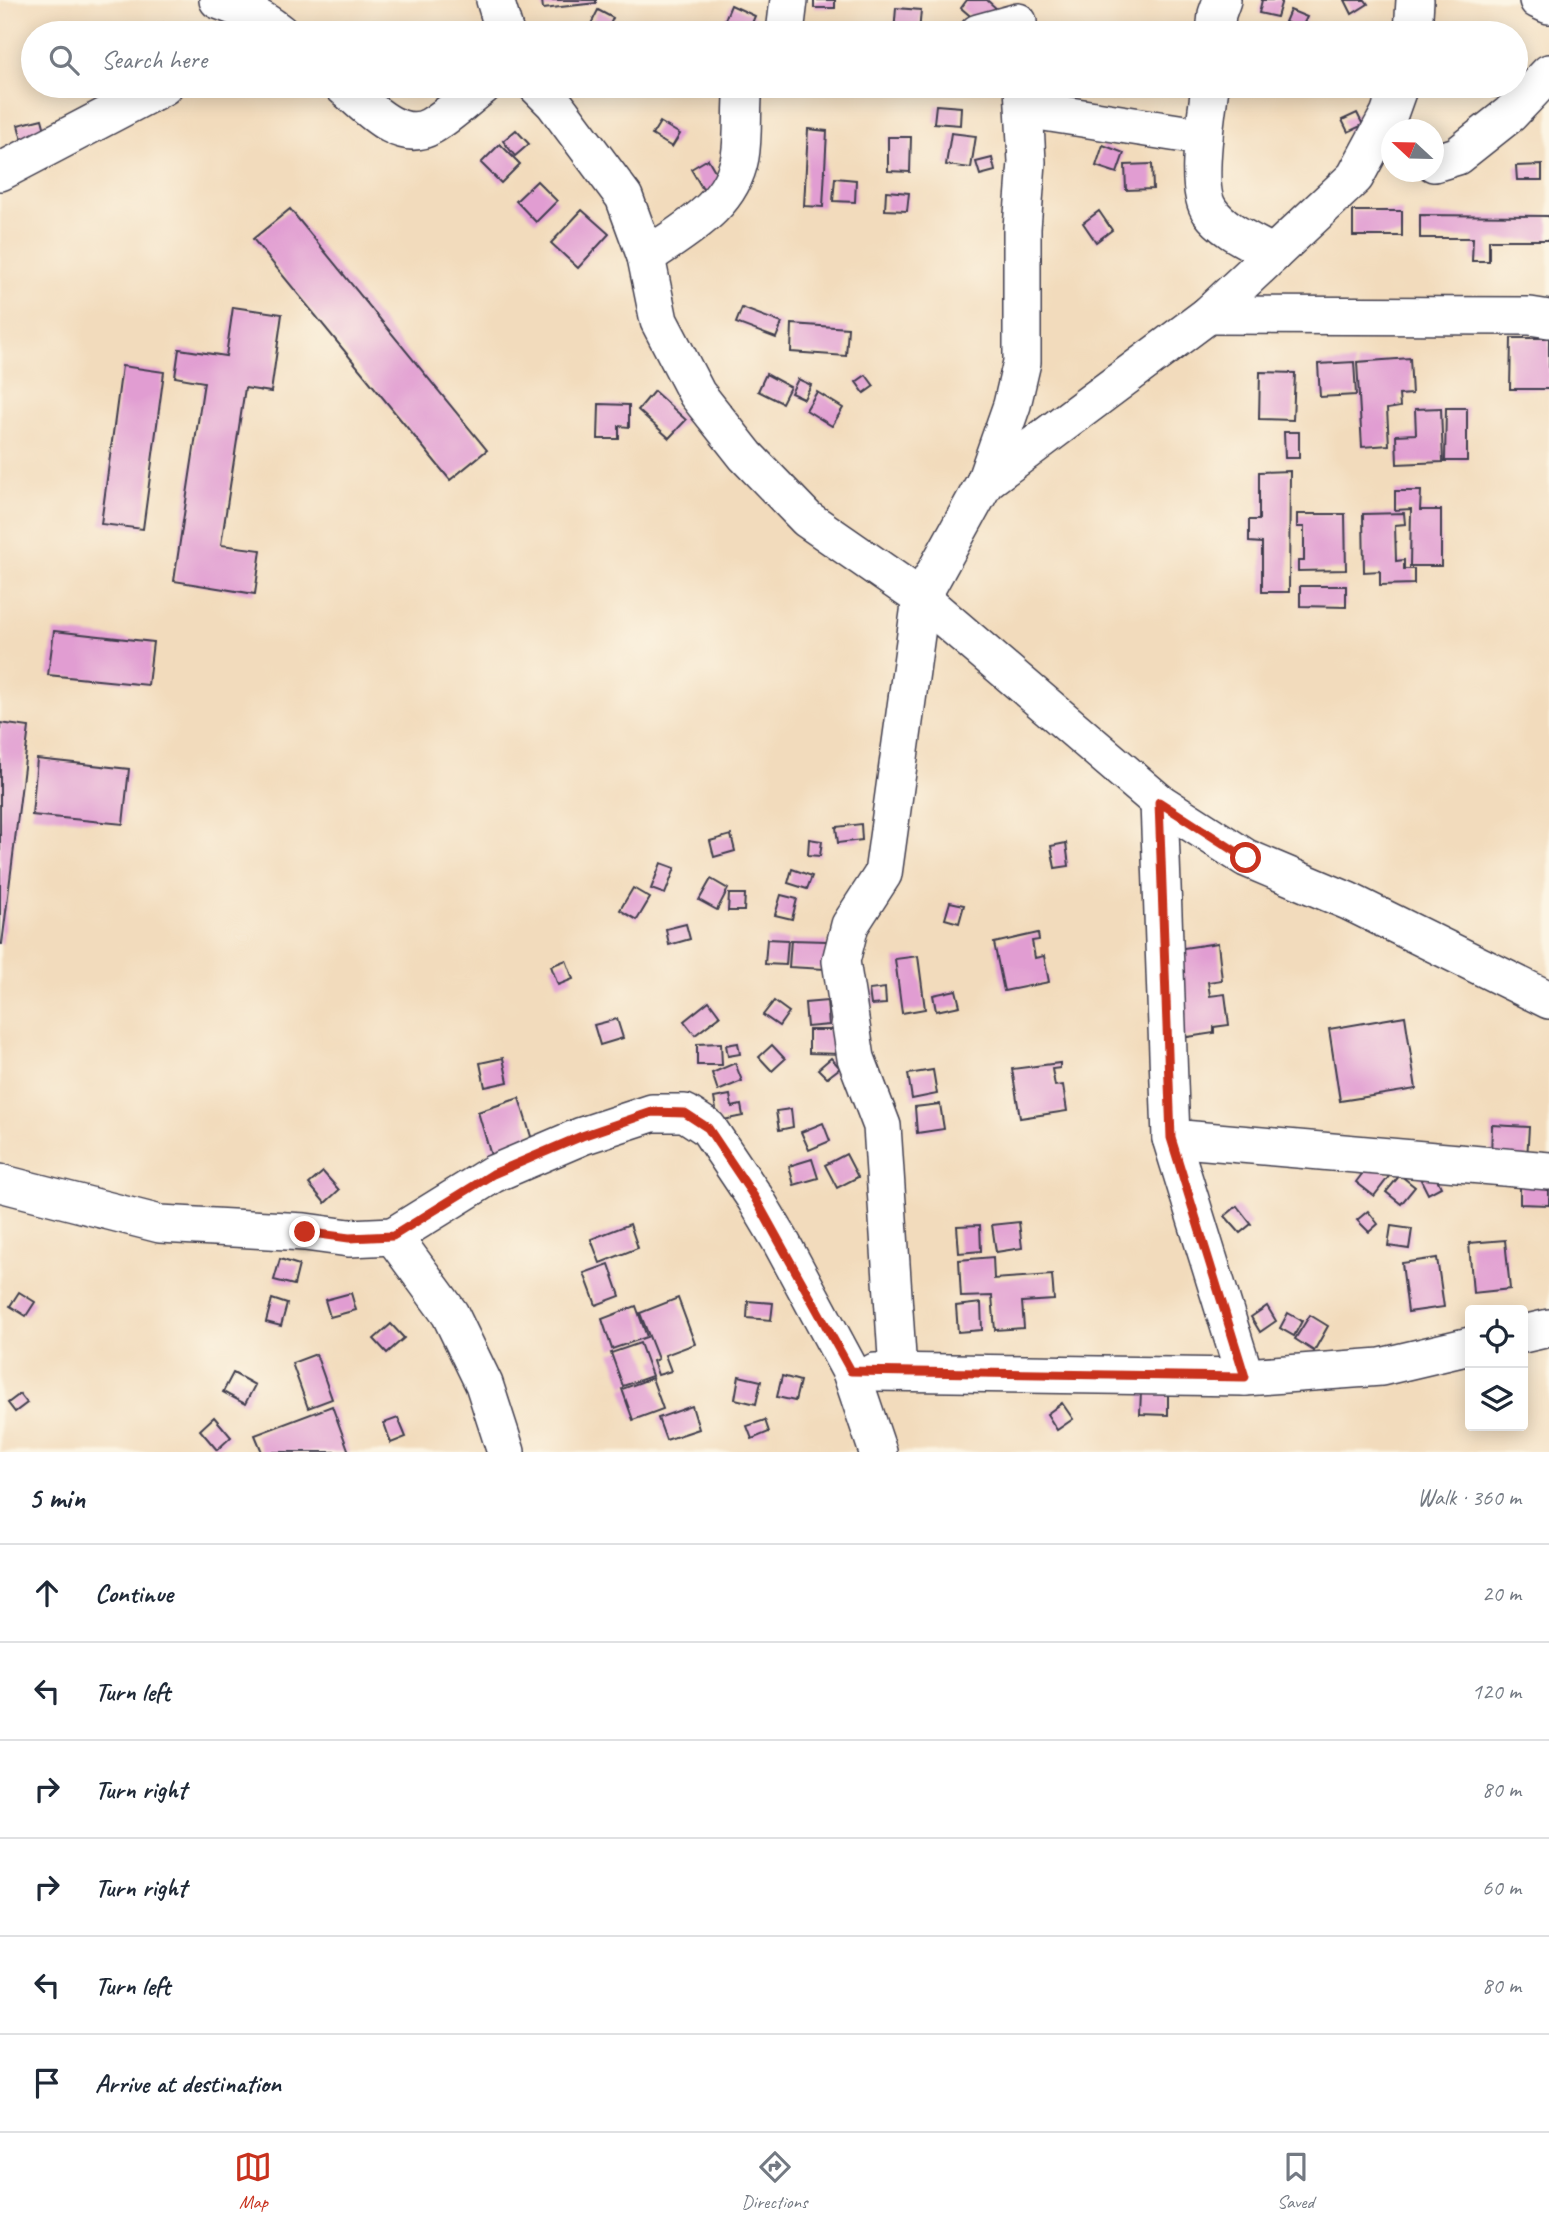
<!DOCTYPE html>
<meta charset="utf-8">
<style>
:root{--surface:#fff;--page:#f6f6f7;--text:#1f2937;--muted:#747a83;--line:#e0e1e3;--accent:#c8321e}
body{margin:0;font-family:Caveat,sans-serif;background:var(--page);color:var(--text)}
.controls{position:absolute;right:21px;bottom:21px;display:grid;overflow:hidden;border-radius:7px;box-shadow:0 4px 18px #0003}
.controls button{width:63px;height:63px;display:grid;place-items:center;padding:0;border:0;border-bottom:2px solid var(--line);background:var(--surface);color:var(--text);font:35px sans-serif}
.compass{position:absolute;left:1381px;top:119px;width:63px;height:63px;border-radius:50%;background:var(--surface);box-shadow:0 4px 18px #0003;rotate:292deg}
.stop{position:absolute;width:21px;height:21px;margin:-16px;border:5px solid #c8321e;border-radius:50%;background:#fff}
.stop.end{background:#c8321e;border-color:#fff;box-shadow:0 2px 7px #0008}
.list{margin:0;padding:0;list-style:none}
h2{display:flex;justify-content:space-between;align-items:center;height:91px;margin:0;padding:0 28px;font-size:30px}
h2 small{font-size:23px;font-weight:400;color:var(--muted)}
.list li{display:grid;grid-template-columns:46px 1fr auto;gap:21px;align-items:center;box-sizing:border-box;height:98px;padding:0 28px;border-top:2px solid var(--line)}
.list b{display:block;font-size:26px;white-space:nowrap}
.list em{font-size:23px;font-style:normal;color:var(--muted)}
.icon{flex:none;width:38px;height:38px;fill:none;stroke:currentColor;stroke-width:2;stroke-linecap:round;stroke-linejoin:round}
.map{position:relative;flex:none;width:1549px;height:1452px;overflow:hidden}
.search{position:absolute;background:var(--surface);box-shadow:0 4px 18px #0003;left:21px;right:21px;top:21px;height:77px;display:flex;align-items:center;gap:18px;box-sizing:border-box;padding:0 24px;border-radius:38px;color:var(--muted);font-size:26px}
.sheet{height:679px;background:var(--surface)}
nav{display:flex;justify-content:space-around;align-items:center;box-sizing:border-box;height:98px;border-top:2px solid var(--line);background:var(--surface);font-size:19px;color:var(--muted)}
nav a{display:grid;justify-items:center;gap:4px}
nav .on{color:var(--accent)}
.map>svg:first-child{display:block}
</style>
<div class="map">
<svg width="1549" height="1452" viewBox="0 0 1549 1452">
<rect width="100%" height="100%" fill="#fcf5e5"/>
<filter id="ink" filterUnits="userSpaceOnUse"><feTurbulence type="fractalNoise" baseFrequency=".0143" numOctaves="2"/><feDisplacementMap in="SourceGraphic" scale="14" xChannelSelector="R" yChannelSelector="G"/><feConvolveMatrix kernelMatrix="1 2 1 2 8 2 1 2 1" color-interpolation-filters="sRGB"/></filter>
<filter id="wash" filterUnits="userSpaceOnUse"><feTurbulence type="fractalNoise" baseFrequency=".00686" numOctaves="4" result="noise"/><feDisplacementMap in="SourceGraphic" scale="28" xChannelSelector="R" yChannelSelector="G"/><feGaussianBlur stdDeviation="1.57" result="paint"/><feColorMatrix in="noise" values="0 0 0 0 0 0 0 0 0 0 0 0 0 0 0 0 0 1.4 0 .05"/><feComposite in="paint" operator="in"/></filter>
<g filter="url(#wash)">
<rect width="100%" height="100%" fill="#f2dbbc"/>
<g id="blocks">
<!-- building -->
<g fill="#e19dd2">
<path d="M 542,0 L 596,0 L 596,3 L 543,9 Z"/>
<rect x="814" y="0" width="21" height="8"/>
<path d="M 967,0 L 987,0 L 998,10 L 983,27 L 961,8 Z"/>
<path d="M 1262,0 L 1282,0 L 1277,17 L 1259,13 Z"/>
<path d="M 1345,0 L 1365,0 L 1368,4 L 1352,14 Z"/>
<path d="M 731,5 L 755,16 L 748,33 L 724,22 Z"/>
<path d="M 896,8 L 921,10 L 919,33 L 894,33 Z"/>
<path d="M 598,10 L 613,18 L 606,33 L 590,26 Z"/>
<path d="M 1290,10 L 1307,17 L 1301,29 L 1285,22 Z"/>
<path d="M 188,22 L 196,33 L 174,33 L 173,31 Z"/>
<path d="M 163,23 L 166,33 L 133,33 Z"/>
<path d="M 936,105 L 961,107 L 960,125 L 934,123 Z"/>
<path d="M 1357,113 L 1363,125 L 1348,132 L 1342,120 Z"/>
<path d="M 42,119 L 46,134 L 22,140 L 18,125 Z"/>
<path d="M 660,122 L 680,134 L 672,147 L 652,135 Z"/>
<path d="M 808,129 L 827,131 L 823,207 L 804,206 Z"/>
<path d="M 516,130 L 529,144 L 515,156 L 503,141 Z"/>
<path d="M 951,133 L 976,136 L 971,168 L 946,165 Z"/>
<path d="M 888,137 L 911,137 L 910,172 L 888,171 Z"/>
<path d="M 500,144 L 520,164 L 501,183 L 481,163 Z"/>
<path d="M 1103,145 L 1124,153 L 1117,173 L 1096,166 Z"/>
<path d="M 992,158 L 995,171 L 980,175 L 976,162 Z"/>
<path d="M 708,159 L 722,183 L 705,193 L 691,169 Z"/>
<path d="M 1152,164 L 1153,189 L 1126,190 L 1125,165 Z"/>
<path d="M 1542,165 L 1542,180 L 1517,180 L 1516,166 Z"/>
<path d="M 835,178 L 856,180 L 855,202 L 833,201 Z"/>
<path d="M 537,181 L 557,201 L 536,222 L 516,201 Z"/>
<path d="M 886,191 L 909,193 L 907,211 L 885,210 Z"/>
<path d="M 290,209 L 487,450 L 450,480 L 253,239 Z"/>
<path d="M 582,210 L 609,234 L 578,268 L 551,243 Z"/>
<path d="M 1099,211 L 1112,230 L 1096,242 L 1083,223 Z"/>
<rect x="1353" y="211" width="49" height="25"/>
<path d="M 1420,215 L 1549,216 L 1549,240 L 1489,240 L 1489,261 L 1472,261 L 1473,238 L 1420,238 Z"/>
<path d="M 233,307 L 282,314 L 271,392 L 245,388 L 221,545 L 261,550 L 255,594 L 174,581 L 204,382 L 175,377 L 179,349 L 226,356 Z"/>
<path d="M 742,308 L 782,323 L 776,338 L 736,323 Z"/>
<path d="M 792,324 L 848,328 L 846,356 L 791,352 Z"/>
<path d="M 1511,338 L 1549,338 L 1549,389 L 1510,389 Z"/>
<path d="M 1410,358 L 1412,394 L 1399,395 L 1400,407 L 1387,409 L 1389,445 L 1362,447 L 1357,362 Z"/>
<path d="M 1354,362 L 1356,395 L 1320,397 L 1318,364 Z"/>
<path d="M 122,366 L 164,372 L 143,529 L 101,524 Z"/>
<path d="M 1260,372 L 1295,373 L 1293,420 L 1259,419 Z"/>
<path d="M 766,374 L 790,387 L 782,403 L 758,391 Z"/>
<path d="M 866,375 L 874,386 L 864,393 L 856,382 Z"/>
<path d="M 798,379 L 811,385 L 804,399 L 791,393 Z"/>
<path d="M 654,391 L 686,420 L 669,438 L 638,410 Z"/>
<path d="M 817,392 L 843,408 L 832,426 L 806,410 Z"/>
<path d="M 599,404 L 629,405 L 629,427 L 619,426 L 619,439 L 598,439 Z"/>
<path d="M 1441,408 L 1443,462 L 1397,464 L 1396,435 L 1416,434 L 1415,409 Z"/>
<path d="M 1446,408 L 1467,408 L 1467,461 L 1445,461 Z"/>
<path d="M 1284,432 L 1299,432 L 1299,458 L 1285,458 Z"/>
<path d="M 1290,471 L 1289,592 L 1262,592 L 1262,543 L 1249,542 L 1249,520 L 1259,520 L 1259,472 Z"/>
<path d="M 1395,491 L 1421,491 L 1420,510 L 1441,510 L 1441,566 L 1410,566 L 1411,509 L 1395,510 Z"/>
<path d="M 1404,513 L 1405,524 L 1395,525 L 1396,561 L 1404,560 L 1404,569 L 1414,569 L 1414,584 L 1380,585 L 1380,571 L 1364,572 L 1363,514 Z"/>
<path d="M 1297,514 L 1345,514 L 1346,570 L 1298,571 L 1298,561 L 1304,561 L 1304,527 L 1297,527 Z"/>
<path d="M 1300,586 L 1346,586 L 1346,607 L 1300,606 Z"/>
<path d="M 54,631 L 153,642 L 148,685 L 48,675 Z"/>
<path d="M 0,723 L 29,727 L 2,944 L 0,944 Z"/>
<path d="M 37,759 L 129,769 L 123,824 L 32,815 Z"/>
<path d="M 861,824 L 862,840 L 838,843 L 836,827 Z"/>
<path d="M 731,835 L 735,851 L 714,857 L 710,841 Z"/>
<path d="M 809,839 L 822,841 L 820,856 L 808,855 Z"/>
<path d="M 1066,843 L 1069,866 L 1055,868 L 1051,846 Z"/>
<path d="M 661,863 L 675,868 L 665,894 L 651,889 Z"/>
<path d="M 792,869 L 812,876 L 807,889 L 788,883 Z"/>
<path d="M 711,879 L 728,889 L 717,910 L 699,900 Z"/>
<path d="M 633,888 L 650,898 L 637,920 L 620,910 Z"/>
<path d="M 729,894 L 745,894 L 744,911 L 728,911 Z"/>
<path d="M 781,895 L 797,899 L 792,919 L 775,915 Z"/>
<path d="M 950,902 L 964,905 L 959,923 L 945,919 Z"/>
<path d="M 686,924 L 690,939 L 669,945 L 666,929 Z"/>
<path d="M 1038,933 L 1039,940 L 1032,941 L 1035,958 L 1044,956 L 1049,982 L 1004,991 L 994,943 Z"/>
<path d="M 767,939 L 788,940 L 786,965 L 765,964 Z"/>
<path d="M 791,940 L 827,941 L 825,969 L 789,967 Z"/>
<path d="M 1218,943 L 1222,980 L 1208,982 L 1210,996 L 1225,994 L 1229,1025 L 1214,1027 L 1214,1033 L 1181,1038 L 1170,950 Z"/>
<path d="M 918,956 L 925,1009 L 902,1013 L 895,959 Z"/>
<path d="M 566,960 L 573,979 L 558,985 L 551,966 Z"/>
<path d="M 885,988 L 886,1004 L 871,1005 L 869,990 Z"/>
<path d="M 956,990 L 960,1006 L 936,1011 L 933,995 Z"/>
<path d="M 709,1001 L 720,1016 L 695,1035 L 684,1021 Z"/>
<path d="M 774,1001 L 789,1012 L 779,1026 L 763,1015 Z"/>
<path d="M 827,1001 L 829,1025 L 807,1027 L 805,1003 Z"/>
<path d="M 1405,1016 L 1416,1089 L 1340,1101 L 1329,1029 Z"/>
<path d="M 617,1019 L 623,1038 L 600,1045 L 594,1025 Z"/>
<path d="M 809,1030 L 842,1030 L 841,1054 L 809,1053 Z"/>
<path d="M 721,1043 L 722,1065 L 697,1065 L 697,1044 Z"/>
<path d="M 738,1043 L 740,1054 L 728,1056 L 726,1045 Z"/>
<path d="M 772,1045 L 785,1059 L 772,1071 L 759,1057 Z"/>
<path d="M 503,1058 L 508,1082 L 485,1087 L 480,1063 Z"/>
<path d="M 831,1058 L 840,1068 L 827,1078 L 818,1069 Z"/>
<path d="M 735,1063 L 742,1081 L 718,1091 L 712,1073 Z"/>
<path d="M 1060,1063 L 1060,1068 L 1052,1069 L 1055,1086 L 1063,1085 L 1067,1111 L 1020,1118 L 1012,1069 Z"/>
<path d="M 933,1070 L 937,1094 L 912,1099 L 908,1074 Z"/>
<path d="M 730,1095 L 732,1107 L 741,1105 L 743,1116 L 718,1121 L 714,1098 Z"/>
<path d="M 519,1098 L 534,1146 L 492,1159 L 478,1112 Z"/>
<path d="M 940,1104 L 944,1129 L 917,1133 L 915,1107 Z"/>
<path d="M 791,1109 L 793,1127 L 779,1130 L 776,1111 Z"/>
<path d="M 823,1123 L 830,1141 L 809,1150 L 801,1132 Z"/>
<path d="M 1492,1125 L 1529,1127 L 1527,1159 L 1491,1157 Z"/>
<path d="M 846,1154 L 858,1177 L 837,1188 L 825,1165 Z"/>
<path d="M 812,1159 L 818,1178 L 794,1185 L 789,1166 Z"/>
<path d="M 1371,1162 L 1390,1175 L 1374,1196 L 1356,1182 Z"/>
<path d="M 1432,1169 L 1441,1187 L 1428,1194 L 1419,1176 Z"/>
<path d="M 323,1172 L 339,1190 L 325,1203 L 309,1184 Z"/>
<path d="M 1400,1175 L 1415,1187 L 1401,1204 L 1386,1192 Z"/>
<path d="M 1520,1176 L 1549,1176 L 1549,1205 L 1520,1204 Z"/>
<path d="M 1237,1206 L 1251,1224 L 1240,1233 L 1225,1216 Z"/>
<path d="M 1368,1211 L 1378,1224 L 1369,1232 L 1357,1220 Z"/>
<path d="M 1019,1222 L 1022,1248 L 996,1252 L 992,1225 Z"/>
<path d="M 630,1224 L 638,1248 L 600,1263 L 591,1239 Z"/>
<path d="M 980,1225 L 981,1251 L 959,1253 L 957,1226 Z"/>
<path d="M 1391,1226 L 1412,1229 L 1409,1249 L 1388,1246 Z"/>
<path d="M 1505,1240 L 1510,1289 L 1473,1293 L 1469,1243 Z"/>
<path d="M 993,1257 L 994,1279 L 1052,1275 L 1054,1300 L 1022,1302 L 1024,1328 L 995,1330 L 992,1296 L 961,1297 L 959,1260 Z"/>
<path d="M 1437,1258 L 1444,1307 L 1408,1312 L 1402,1263 Z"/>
<path d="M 280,1259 L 299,1265 L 294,1285 L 274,1280 Z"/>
<path d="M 609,1264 L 620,1296 L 596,1305 L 584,1273 Z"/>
<path d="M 19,1292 L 35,1302 L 26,1316 L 10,1306 Z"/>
<path d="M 351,1293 L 356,1310 L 330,1317 L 325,1300 Z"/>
<path d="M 678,1298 L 695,1344 L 665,1355 L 671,1371 L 658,1375 L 653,1361 L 658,1359 L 640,1313 Z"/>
<path d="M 272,1299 L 287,1304 L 281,1326 L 266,1322 Z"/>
<path d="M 748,1301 L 773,1303 L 771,1320 L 747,1318 Z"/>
<path d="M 981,1303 L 982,1330 L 958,1332 L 956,1306 Z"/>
<path d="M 636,1306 L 647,1337 L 612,1349 L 602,1319 Z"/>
<path d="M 1267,1306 L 1276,1321 L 1260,1332 L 1251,1317 Z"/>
<path d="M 1288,1313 L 1302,1321 L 1294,1336 L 1280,1328 Z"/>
<path d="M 1310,1315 L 1328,1326 L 1314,1351 L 1295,1339 Z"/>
<path d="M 391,1324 L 404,1338 L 387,1353 L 374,1339 Z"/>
<path d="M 640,1343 L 652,1376 L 623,1386 L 611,1353 Z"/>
<path d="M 316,1354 L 332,1399 L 308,1408 L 292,1363 Z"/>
<path d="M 233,1373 L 255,1385 L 245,1404 L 223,1392 Z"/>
<path d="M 739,1376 L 761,1381 L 756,1404 L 735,1399 Z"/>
<path d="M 782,1376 L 800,1381 L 795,1401 L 777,1397 Z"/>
<path d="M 652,1378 L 663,1409 L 633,1420 L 622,1389 Z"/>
<path d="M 1141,1391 L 1168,1392 L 1168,1415 L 1140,1414 Z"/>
<path d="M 20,1394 L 27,1403 L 15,1412 L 8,1403 Z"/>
<path d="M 1062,1403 L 1073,1419 L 1057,1430 L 1047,1414 Z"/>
<path d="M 332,1406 L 349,1452 L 262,1452 L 255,1435 Z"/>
<path d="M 692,1406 L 699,1429 L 666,1440 L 658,1418 Z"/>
<path d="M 214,1417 L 231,1437 L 217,1450 L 200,1430 Z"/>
<path d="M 398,1418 L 406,1437 L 391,1443 L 384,1423 Z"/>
<path d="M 765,1420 L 769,1432 L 752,1439 L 747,1426 Z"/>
</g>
</g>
</g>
<g filter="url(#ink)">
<use href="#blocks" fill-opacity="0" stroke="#413e4e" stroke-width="2"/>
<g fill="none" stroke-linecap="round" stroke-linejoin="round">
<!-- street casing -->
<g stroke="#413e4e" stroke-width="40">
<g id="street">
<path d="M 218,0 C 241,8 262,18 280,33"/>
<path d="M 495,0 L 505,33"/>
<path d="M 1538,0 L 1549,5"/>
<path d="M 785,33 L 789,0"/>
<path d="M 978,33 L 1018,22"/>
<path d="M 1215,33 L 1217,14 L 1222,0"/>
<path d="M 1413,33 L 1415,0"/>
<path d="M 343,86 C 365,105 400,145 431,126 C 450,115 466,99 483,86"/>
<path d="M 537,86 L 554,103 L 624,197 L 646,257 L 659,321 L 697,394 L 746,456 L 807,519 L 921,598 L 1159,802 L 1246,858 L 1348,901 L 1549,1000"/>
<path d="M 1210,86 C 1207,115 1193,188 1210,211 C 1224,231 1252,242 1273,254"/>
<path d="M 1025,109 L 1204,137"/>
<path d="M 1434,163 L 1457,156 L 1510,114 L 1549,73"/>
<path d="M 0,172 L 164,86"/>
<path d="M 646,257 C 684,230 731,207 740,157 C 744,134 741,109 744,86"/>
<path d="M 1208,315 L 1530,316 L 1549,319"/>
<path d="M 985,482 L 1208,315 L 1355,177 L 1389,114 L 1399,86"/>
<path d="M 1159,802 L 1171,1138 L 1245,1377 L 1381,1367 L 1470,1346"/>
<path d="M 1171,1138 L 1549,1171"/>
<path d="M 0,1183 L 160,1224 L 305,1232 L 349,1238 L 393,1236 L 450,1314 L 484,1384 L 506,1452"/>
<path d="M 393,1236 L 493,1174 L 582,1136 L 652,1113 L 685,1113 L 708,1128 L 755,1198 L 780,1240 L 851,1372 L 878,1452"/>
<path d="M 1523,1334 L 1549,1328"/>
<path d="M 875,1372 L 1245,1377"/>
<path d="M 898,1372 L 882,1126 L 856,1058 L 841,961 L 850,925 L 883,874 L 921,598 L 985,482 L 1012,405 L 1022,362 L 1022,228 L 1027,162 L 1023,86"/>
</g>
</g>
<!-- street -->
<use href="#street" stroke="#fff" stroke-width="37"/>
</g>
</g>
<g fill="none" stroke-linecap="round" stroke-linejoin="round" filter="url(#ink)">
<!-- route -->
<path stroke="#c8321e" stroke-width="9" d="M 305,1232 L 349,1238 L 393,1236 L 493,1174 L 582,1136 L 652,1112 L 685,1113 L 708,1128 L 755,1198 L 851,1371 L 1245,1377 L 1171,1138 L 1159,802 L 1246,858"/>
</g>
</svg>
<div class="controls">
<button><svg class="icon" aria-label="locate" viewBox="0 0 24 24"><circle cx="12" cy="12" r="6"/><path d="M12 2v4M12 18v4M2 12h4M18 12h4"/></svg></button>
<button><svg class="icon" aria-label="layers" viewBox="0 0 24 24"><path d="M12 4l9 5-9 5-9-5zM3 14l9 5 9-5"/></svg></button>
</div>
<svg class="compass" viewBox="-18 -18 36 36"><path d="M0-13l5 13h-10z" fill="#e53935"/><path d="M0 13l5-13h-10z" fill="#747a83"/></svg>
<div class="stop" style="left:1246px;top:858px"></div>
<div class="stop end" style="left:305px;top:1232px"></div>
<div class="search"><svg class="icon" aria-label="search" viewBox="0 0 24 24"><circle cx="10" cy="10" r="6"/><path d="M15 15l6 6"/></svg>Search here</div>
</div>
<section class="sheet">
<h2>5 min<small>Walk · 360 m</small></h2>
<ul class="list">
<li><svg class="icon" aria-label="ahead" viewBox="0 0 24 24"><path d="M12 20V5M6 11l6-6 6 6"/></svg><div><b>Continue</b></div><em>20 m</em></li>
<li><svg class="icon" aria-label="left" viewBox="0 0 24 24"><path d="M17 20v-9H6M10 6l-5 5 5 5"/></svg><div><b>Turn left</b></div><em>120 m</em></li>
<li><svg class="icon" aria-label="right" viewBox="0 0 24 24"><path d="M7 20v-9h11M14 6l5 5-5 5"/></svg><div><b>Turn right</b></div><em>80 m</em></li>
<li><svg class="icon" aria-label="right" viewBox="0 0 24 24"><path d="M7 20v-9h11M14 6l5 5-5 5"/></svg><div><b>Turn right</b></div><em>60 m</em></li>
<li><svg class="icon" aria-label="left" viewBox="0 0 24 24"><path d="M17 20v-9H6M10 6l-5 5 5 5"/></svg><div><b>Turn left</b></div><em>80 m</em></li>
<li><svg class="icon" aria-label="arrive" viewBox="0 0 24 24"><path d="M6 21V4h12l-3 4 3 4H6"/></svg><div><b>Arrive at destination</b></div></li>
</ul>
</section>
<nav>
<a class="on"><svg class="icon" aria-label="map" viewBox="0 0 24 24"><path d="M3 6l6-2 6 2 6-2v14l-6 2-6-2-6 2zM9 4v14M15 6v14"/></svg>Map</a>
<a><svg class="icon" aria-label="directions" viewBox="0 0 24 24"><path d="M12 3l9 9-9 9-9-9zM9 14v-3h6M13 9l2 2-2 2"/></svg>Directions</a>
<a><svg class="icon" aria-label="saved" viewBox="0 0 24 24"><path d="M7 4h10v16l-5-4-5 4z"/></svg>Saved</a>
</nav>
